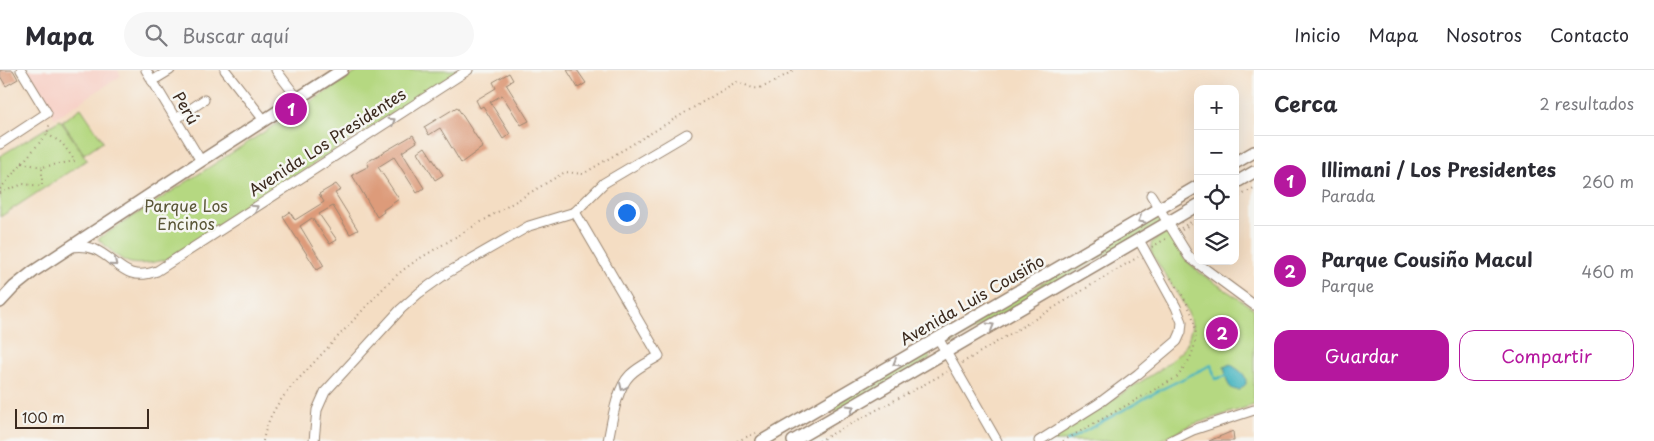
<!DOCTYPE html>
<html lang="es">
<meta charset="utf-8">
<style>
:root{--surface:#fff;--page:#f7f7f7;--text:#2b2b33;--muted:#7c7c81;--line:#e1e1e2;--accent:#b5179e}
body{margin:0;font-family:"Playpen Sans",sans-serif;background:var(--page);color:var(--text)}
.controls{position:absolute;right:15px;top:15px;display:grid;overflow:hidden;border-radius:10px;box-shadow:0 5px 20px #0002}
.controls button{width:45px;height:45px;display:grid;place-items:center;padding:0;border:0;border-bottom:1px solid var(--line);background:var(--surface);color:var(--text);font:25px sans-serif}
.scale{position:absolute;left:15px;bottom:12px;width:134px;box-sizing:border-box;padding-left:5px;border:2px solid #3b2a1e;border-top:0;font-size:14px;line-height:18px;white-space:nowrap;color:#3b2a1e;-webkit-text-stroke:4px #f6f6f2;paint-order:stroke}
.you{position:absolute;left:626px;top:142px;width:18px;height:18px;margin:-12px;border:4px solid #fff;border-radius:50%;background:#1a73e8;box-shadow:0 0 0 8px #1a73e833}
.badge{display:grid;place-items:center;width:32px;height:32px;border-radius:50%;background:var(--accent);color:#fff;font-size:16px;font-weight:700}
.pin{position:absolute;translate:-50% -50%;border:2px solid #fff;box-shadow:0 1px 5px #0006}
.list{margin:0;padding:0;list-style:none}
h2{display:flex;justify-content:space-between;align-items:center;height:65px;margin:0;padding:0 20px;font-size:21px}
h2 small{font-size:16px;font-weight:400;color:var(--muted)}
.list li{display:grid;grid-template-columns:32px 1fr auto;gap:15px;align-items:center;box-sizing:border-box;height:90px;padding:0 20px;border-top:1px solid var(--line)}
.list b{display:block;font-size:19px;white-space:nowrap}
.list p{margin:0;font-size:16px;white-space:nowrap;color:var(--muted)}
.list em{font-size:16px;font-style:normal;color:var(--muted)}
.actions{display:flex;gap:10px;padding:15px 20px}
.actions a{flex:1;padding:11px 0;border:1px solid var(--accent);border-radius:15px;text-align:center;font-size:18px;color:var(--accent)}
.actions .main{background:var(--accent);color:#fff}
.icon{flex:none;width:28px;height:28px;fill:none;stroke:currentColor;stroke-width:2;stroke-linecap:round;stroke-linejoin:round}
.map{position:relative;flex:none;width:1254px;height:371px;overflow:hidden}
header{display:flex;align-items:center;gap:30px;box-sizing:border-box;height:70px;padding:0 25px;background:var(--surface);border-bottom:1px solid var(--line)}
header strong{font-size:24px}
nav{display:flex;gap:28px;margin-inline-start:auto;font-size:18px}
.search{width:350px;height:45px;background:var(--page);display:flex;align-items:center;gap:12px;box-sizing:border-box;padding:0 18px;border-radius:28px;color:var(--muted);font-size:19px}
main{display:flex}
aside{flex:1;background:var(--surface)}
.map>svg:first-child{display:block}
</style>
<header>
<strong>Mapa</strong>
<div class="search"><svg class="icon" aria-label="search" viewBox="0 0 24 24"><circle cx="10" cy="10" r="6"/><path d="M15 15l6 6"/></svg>Buscar aquí</div>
<nav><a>Inicio</a><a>Mapa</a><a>Nosotros</a><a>Contacto</a></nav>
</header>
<main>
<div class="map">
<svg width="1254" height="371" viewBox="0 0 1254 371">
<rect width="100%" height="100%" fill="#f6f6f2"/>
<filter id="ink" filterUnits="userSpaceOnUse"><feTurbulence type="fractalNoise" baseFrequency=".02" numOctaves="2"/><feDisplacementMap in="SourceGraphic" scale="10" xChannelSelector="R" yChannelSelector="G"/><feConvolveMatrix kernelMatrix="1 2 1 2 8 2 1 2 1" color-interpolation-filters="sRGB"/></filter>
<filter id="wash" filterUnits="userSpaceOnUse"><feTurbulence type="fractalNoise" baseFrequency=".0096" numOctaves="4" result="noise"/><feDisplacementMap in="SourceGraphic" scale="20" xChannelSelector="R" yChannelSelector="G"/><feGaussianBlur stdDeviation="1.12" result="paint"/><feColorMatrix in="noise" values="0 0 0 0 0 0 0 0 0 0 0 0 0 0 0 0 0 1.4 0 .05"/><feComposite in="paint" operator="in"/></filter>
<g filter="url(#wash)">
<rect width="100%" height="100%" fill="#f4ddc3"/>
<!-- built -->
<path fill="#f7d1c7" d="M 26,0 L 118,0 L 121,6 L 55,48 Z"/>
<!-- green -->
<g fill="#b5d881" stroke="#788150">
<path d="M 360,0 L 459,0 L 165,190 C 126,198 126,194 98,169 Z"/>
<path d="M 81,38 L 103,71 L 84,84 L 62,51 Z"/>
<path d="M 60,50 L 87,90 L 0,147 L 0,86 Z"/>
<path d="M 1160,147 L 1162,149 L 1161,153 L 950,274 L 949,273 L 970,260 L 986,246 L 1145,153 Z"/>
<path d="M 1166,162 L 1176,172 L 1183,187 L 1199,202 L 1254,239 L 1254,335 L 1194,354 L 1158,371 L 1047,371 L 1161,299 L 1181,282 L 1188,271 L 1192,255 L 1188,243 L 1182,231 L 1152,184 L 1151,173 Z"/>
<path d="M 927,281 L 930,289 L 837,341 L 833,340 L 833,338 L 845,328 Z"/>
</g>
<!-- water -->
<path fill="#45b4bf" stroke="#406f6e" d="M 1230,294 C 1238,300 1247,303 1246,314 L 1240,320 C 1226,321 1227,308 1224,297 Z"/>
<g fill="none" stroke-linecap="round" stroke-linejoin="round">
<!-- stream -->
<path stroke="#45b4bf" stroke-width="2.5" d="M 1067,371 L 1160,320 L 1211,295 L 1215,309 L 1226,306"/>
</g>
<g id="blocks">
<!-- building -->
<g fill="#dd9b7a">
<path d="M 0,0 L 13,0 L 18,9 L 6,16 L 0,6 Z"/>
<path d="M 567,0 L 577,0 L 586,13 L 578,18 Z"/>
<path d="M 509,3 L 513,10 L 506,14 L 529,51 L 521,55 L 502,25 L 490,32 L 510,64 L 503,69 L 483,36 L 480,38 L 476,30 L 496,18 L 493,12 Z"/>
<path d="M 457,37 L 483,77 L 461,93 L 440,58 L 429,65 L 424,57 Z"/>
<path d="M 413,65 L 417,72 L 402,82 L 424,118 L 417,123 L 394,87 L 378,97 L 399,129 L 383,140 L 384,142 L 377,147 L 352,105 L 369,96 L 367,92 Z"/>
<path d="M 425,77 L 443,105 L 435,110 L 418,82 Z"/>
<path d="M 336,114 L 341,120 L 335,123 L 358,160 L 350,164 L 333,136 L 319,144 L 337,170 L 330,174 L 312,148 L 300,156 L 324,196 L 317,200 L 283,147 L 290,142 L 295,150 L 324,132 L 319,124 Z"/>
<path d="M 1233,361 L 1234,371 L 1209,371 Z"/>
</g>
</g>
</g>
<g filter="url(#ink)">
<use href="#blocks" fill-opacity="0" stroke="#988470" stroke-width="1"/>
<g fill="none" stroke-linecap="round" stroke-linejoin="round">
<!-- minor casing -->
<g stroke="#988470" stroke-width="11">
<g id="minor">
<path d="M 146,0 L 201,91"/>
<path d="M 225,0 L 264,50"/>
<path d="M 276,0 L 298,29"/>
<path d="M 152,11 L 170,0"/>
<path d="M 176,49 L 204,30"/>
<path d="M 0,74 L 47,43 L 21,0"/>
<path d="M 1151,125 L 1189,187 L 1254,235"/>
<path d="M 575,142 L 659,286 C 649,292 638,297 630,305 C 616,319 612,352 608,371"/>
<path d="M 71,177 C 79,176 86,176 94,179 C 119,190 124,213 157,201 L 468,0"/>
<path d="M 938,268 L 997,371"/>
<path d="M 314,371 L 317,340 L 325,322 L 401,239 L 419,223 L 447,203 L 529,156 L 575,142 L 604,113 L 687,64"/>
<path d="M 1039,371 L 1098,334 L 1138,304 L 1177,271 L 1181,262 L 1182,252 L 1176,237 L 1139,170"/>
<path d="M 1170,371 L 1193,360 L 1254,340"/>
</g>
</g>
<!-- tertiary casing -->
<g stroke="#988470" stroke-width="14">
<g id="tertiary">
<path d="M 1235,93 L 1254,82"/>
<path d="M 1235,113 L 1254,102"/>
<path d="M 0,232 L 14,217 L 34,201 L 201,91 L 342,0"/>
<path d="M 762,371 L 1198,116"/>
<path d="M 793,371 L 1198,135"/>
</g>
</g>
<!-- path -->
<g stroke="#988470" stroke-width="2" stroke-dasharray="1 4" stroke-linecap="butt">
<path d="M 22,93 L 42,97"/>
<path d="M 0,119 L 47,64 L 50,52"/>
<path d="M 0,123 L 23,114 L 42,116 L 42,97 L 75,91 L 62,73 L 47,64"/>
<path d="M 1235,126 L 1242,122"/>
<path d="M 1235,129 L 1254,118"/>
<path d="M 1181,158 L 1198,148"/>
<path d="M 1182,160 L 1198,151"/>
<path d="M 1152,177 L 1167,168"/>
<path d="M 962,293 L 1138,187"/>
<path d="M 263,371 C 267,349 277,333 292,316 L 390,211 L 403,200 L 417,190 L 565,102 L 583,104 L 736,12 C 743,13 748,17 754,18 C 764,20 785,5 794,0"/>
<path d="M 737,371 L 756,363"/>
<path d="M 819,371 L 947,302"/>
<path d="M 1063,371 L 1177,307 C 1210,269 1194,241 1169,205"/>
</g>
<!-- minor -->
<use href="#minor" stroke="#fff" stroke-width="9"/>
<!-- tertiary -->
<use href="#tertiary" stroke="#fff" stroke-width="11"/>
</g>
<!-- one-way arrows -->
<defs><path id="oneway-chevron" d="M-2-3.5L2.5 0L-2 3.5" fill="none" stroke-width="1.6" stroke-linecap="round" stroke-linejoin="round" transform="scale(1.25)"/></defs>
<g stroke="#a79f9a">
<use href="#oneway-chevron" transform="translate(392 51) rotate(-33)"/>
<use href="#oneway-chevron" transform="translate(255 138) rotate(-33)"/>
<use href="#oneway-chevron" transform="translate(1141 150) rotate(150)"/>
<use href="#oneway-chevron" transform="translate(114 193) rotate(39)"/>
<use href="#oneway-chevron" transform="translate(991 256) rotate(-30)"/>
<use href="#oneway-chevron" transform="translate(896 293) rotate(150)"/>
<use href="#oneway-chevron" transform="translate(623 317) rotate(115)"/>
<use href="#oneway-chevron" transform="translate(851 338) rotate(-30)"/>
</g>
</g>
<g text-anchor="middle" stroke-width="5" stroke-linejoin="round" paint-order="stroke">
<!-- street labels -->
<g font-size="16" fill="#3b2a1e" stroke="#f6f6f2">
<text transform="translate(186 38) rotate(59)" y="6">Perú</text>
<text transform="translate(327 72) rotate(-33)" y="6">Avenida Los Presidentes</text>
<text transform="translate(972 230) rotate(-30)" y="6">Avenida Luis Cousiño</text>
</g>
<!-- park labels -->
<g font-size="16" fill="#5a5637" stroke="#f6f6f2">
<text x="186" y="142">Parque Los<tspan x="186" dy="18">Encinos</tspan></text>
</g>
</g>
</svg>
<div class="controls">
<button>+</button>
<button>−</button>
<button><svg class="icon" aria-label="locate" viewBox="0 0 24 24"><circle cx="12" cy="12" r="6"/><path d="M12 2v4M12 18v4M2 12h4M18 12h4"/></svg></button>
<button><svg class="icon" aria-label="layers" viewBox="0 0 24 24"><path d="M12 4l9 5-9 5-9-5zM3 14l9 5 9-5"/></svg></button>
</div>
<div class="scale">100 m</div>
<div class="you"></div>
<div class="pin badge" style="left:291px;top:39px">1</div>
<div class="pin badge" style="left:1222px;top:263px">2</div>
</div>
<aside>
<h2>Cerca<small>2 resultados</small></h2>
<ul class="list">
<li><span class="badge">1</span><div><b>Illimani / Los Presidentes</b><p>Parada</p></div><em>260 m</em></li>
<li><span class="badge">2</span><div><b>Parque Cousiño Macul</b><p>Parque</p></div><em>460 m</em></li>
</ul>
<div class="actions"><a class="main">Guardar</a><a>Compartir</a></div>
</aside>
</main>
